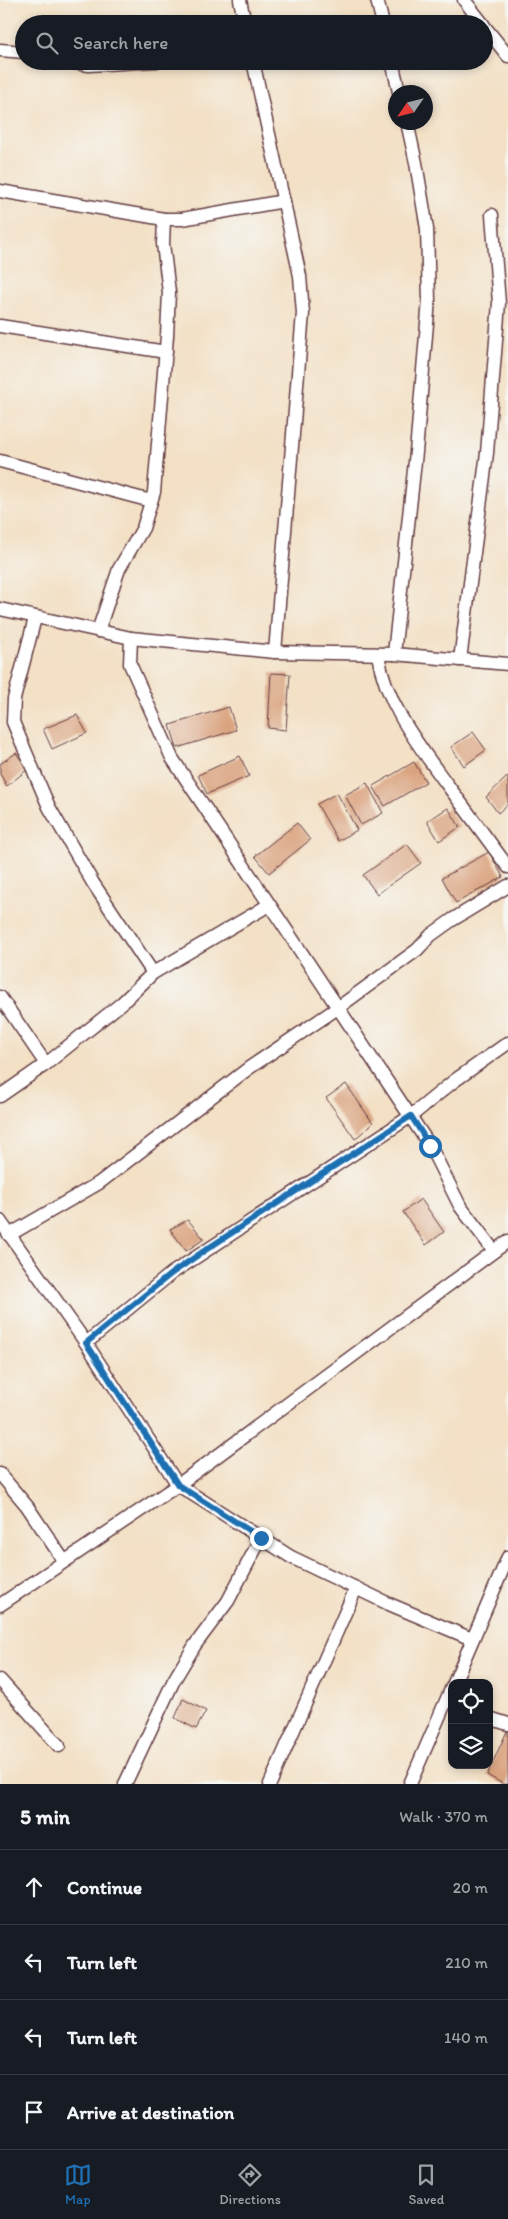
<!DOCTYPE html>
<meta charset="utf-8">
<style>
:root{--surface:#171b24;--page:#20242c;--text:#f1f3f6;--muted:#9ea1a6;--line:#363941;--accent:#1f6fb2}
body{margin:0;font-family:Itim,sans-serif;background:var(--page);color:var(--text)}
.controls{position:absolute;right:15px;bottom:15px;display:grid;overflow:hidden;border-radius:10px;box-shadow:0 2px 8px #0003}
.controls button{width:45px;height:45px;display:grid;place-items:center;padding:0;border:0;border-bottom:1px solid var(--line);background:var(--surface);color:var(--text);font:25px sans-serif}
.compass{position:absolute;left:388px;top:85px;width:45px;height:45px;border-radius:50%;background:var(--surface);box-shadow:0 2px 8px #0003;rotate:235deg}
.stop{position:absolute;width:15px;height:15px;margin:-11px;border:4px solid #1f6fb2;border-radius:50%;background:#fff}
.stop.end{background:#1f6fb2;border-color:#fff;box-shadow:0 1px 5px #0008}
.list{margin:0;padding:0;list-style:none}
h2{display:flex;justify-content:space-between;align-items:center;height:65px;margin:0;padding:0 20px;font-size:21px}
h2 small{font-size:16px;font-weight:400;color:var(--muted)}
.list li{display:grid;grid-template-columns:32px 1fr auto;gap:15px;align-items:center;box-sizing:border-box;height:75px;padding:0 20px;border-top:1px solid var(--line)}
.list b{display:block;font-size:19px;white-space:nowrap}
.list em{font-size:16px;font-style:normal;color:var(--muted)}
.icon{flex:none;width:28px;height:28px;fill:none;stroke:currentColor;stroke-width:2;stroke-linecap:round;stroke-linejoin:round}
.map{position:relative;flex:none;width:508px;height:1784px;overflow:hidden}
.search{position:absolute;background:var(--surface);box-shadow:0 2px 8px #0003;left:15px;right:15px;top:15px;height:55px;display:flex;align-items:center;gap:12px;box-sizing:border-box;padding:0 18px;border-radius:28px;color:var(--muted);font-size:19px}
.sheet{height:365px;background:var(--surface)}
nav{display:flex;justify-content:space-around;align-items:center;box-sizing:border-box;height:70px;border-top:1px solid var(--line);background:var(--surface);font-size:14px;color:var(--muted)}
nav a{display:grid;justify-items:center;gap:2px}
nav .on{color:var(--accent)}
.map>svg:first-child{display:block}
</style>
<div class="map">
<svg width="508" height="1784" viewBox="0 0 508 1784">
<rect width="100%" height="100%" fill="#f6f6f2"/>
<filter id="ink" filterUnits="userSpaceOnUse"><feTurbulence type="fractalNoise" baseFrequency=".02" numOctaves="2"/><feDisplacementMap in="SourceGraphic" scale="10" xChannelSelector="R" yChannelSelector="G"/><feConvolveMatrix kernelMatrix="1 2 1 2 8 2 1 2 1" color-interpolation-filters="sRGB"/></filter>
<filter id="wash" filterUnits="userSpaceOnUse"><feTurbulence type="fractalNoise" baseFrequency=".0096" numOctaves="4" result="noise"/><feDisplacementMap in="SourceGraphic" scale="20" xChannelSelector="R" yChannelSelector="G"/><feGaussianBlur stdDeviation="1.12" result="paint"/><feColorMatrix in="noise" values="0 0 0 0 0 0 0 0 0 0 0 0 0 0 0 0 0 1.4 0 .05"/><feComposite in="paint" operator="in"/></filter>
<g filter="url(#wash)">
<rect width="100%" height="100%" fill="#f3e0c5"/>
<g id="blocks">
<!-- building -->
<g fill="#daa37f">
<path d="M 271,673 L 290,674 L 286,730 L 268,728 Z"/>
<path d="M 229,707 L 236,730 L 177,748 L 170,725 Z"/>
<path d="M 77,715 L 87,733 L 52,749 L 43,729 Z"/>
<path d="M 473,732 L 486,750 L 464,766 L 451,747 Z"/>
<path d="M 16,753 L 28,769 L 7,786 L 0,774 L 0,764 Z"/>
<path d="M 240,756 L 249,776 L 207,794 L 198,775 Z"/>
<path d="M 414,762 L 426,782 L 385,806 L 373,786 Z"/>
<path d="M 508,776 L 508,804 L 498,813 L 486,797 Z"/>
<path d="M 367,783 L 383,813 L 361,825 L 345,795 Z"/>
<path d="M 337,793 L 357,830 L 338,841 L 317,804 Z"/>
<path d="M 448,808 L 460,827 L 439,841 L 427,821 Z"/>
<path d="M 297,823 L 310,840 L 269,873 L 255,856 Z"/>
<path d="M 407,844 L 421,863 L 377,894 L 363,875 Z"/>
<path d="M 489,852 L 503,877 L 456,903 L 442,878 Z"/>
<path d="M 346,1084 L 373,1123 L 355,1139 L 326,1098 Z"/>
<path d="M 421,1199 L 444,1232 L 426,1245 L 403,1212 Z"/>
<path d="M 188,1220 L 204,1239 L 186,1251 L 170,1229 Z"/>
<path d="M 183,1699 L 206,1711 L 196,1729 L 175,1718 Z"/>
<path d="M 508,1729 L 508,1784 L 503,1784 L 487,1775 Z"/>
</g>
</g>
</g>
<g filter="url(#ink)">
<use href="#blocks" fill-opacity="0" stroke="#633c42" stroke-width="1"/>
<g fill="none" stroke-linecap="round" stroke-linejoin="round">
<!-- minor casing -->
<g stroke="#633c42" stroke-width="15">
<g id="minor">
<path d="M 240,0 L 245,24"/>
<path d="M 377,0 L 383,24"/>
<path d="M 464,0 L 483,24"/>
<path d="M 484,26 L 508,56"/>
<path d="M 0,50 L 24,52"/>
<path d="M 63,61 L 89,65 L 157,61"/>
<path d="M 253,61 L 300,276 L 303,313 L 275,652"/>
<path d="M 392,61 L 399,92"/>
<path d="M 0,191 L 164,219"/>
<path d="M 0,326 L 166,352"/>
<path d="M 0,461 L 151,501"/>
<path d="M 0,609 L 131,638 L 275,652 L 394,654 L 508,664"/>
<path d="M 35,618 L 14,699 L 13,722 L 49,807 L 93,883 L 153,973"/>
<path d="M 98,631 L 119,569 L 143,528 L 154,492 L 167,336 L 169,292 L 163,244 L 164,219 L 182,219 L 284,201"/>
<path d="M 131,638 L 130,664 L 172,758 L 430,1146 L 460,1206 L 494,1251"/>
<path d="M 394,654 L 416,452 L 429,300 L 427,229 L 416,163 L 407,122"/>
<path d="M 378,655 C 386,704 417,743 446,783 C 467,811 487,839 508,867"/>
<path d="M 460,660 L 487,453 L 499,303 L 492,215"/>
<path d="M 0,997 L 46,1064"/>
<path d="M 0,1096 L 46,1064 L 122,1003 L 153,973 L 269,905"/>
<path d="M 0,1221 L 86,1343 L 178,1485 L 291,1557 L 389,1604 L 472,1639"/>
<path d="M 9,1235 L 99,1183 L 249,1068 L 339,1007 L 417,950 L 431,935 L 452,920 L 508,886"/>
<path d="M 86,1343 L 172,1273 L 411,1116 L 454,1081 L 508,1043"/>
<path d="M 0,1474 L 27,1506 L 64,1561"/>
<path d="M 0,1605 L 178,1485 L 508,1241"/>
<path d="M 0,1680 L 59,1746"/>
<path d="M 454,1683 L 508,1557"/>
<path d="M 489,1718 L 508,1724"/>
<path d="M 125,1784 L 174,1680 L 195,1645 L 228,1601 L 261,1538"/>
<path d="M 270,1784 L 356,1588"/>
<path d="M 410,1784 L 452,1687"/>
</g>
</g>
<!-- minor -->
<use href="#minor" stroke="#fff" stroke-width="12"/>
</g>
</g>
<g fill="none" stroke-linecap="round" stroke-linejoin="round" filter="url(#ink)">
<!-- route -->
<path stroke="#1f6fb2" stroke-width="6" d="M 261,1538 L 178,1485 L 86,1343 L 172,1273 L 204,1251 L 411,1116 L 430,1146"/>
</g>
</svg>
<div class="controls">
<button><svg class="icon" aria-label="locate" viewBox="0 0 24 24"><circle cx="12" cy="12" r="6"/><path d="M12 2v4M12 18v4M2 12h4M18 12h4"/></svg></button>
<button><svg class="icon" aria-label="layers" viewBox="0 0 24 24"><path d="M12 4l9 5-9 5-9-5zM3 14l9 5 9-5"/></svg></button>
</div>
<svg class="compass" viewBox="-18 -18 36 36"><path d="M0-13l5 13h-10z" fill="#e53935"/><path d="M0 13l5-13h-10z" fill="#9ea1a6"/></svg>
<div class="stop" style="left:430px;top:1146px"></div>
<div class="stop end" style="left:261px;top:1538px"></div>
<div class="search"><svg class="icon" aria-label="search" viewBox="0 0 24 24"><circle cx="10" cy="10" r="6"/><path d="M15 15l6 6"/></svg>Search here</div>
</div>
<section class="sheet">
<h2>5 min<small>Walk · 370 m</small></h2>
<ul class="list">
<li><svg class="icon" aria-label="ahead" viewBox="0 0 24 24"><path d="M12 20V5M6 11l6-6 6 6"/></svg><div><b>Continue</b></div><em>20 m</em></li>
<li><svg class="icon" aria-label="left" viewBox="0 0 24 24"><path d="M17 20v-9H6M10 6l-5 5 5 5"/></svg><div><b>Turn left</b></div><em>210 m</em></li>
<li><svg class="icon" aria-label="left" viewBox="0 0 24 24"><path d="M17 20v-9H6M10 6l-5 5 5 5"/></svg><div><b>Turn left</b></div><em>140 m</em></li>
<li><svg class="icon" aria-label="arrive" viewBox="0 0 24 24"><path d="M6 21V4h12l-3 4 3 4H6"/></svg><div><b>Arrive at destination</b></div></li>
</ul>
</section>
<nav>
<a class="on"><svg class="icon" aria-label="map" viewBox="0 0 24 24"><path d="M3 6l6-2 6 2 6-2v14l-6 2-6-2-6 2zM9 4v14M15 6v14"/></svg>Map</a>
<a><svg class="icon" aria-label="directions" viewBox="0 0 24 24"><path d="M12 3l9 9-9 9-9-9zM9 14v-3h6M13 9l2 2-2 2"/></svg>Directions</a>
<a><svg class="icon" aria-label="saved" viewBox="0 0 24 24"><path d="M7 4h10v16l-5-4-5 4z"/></svg>Saved</a>
</nav>
